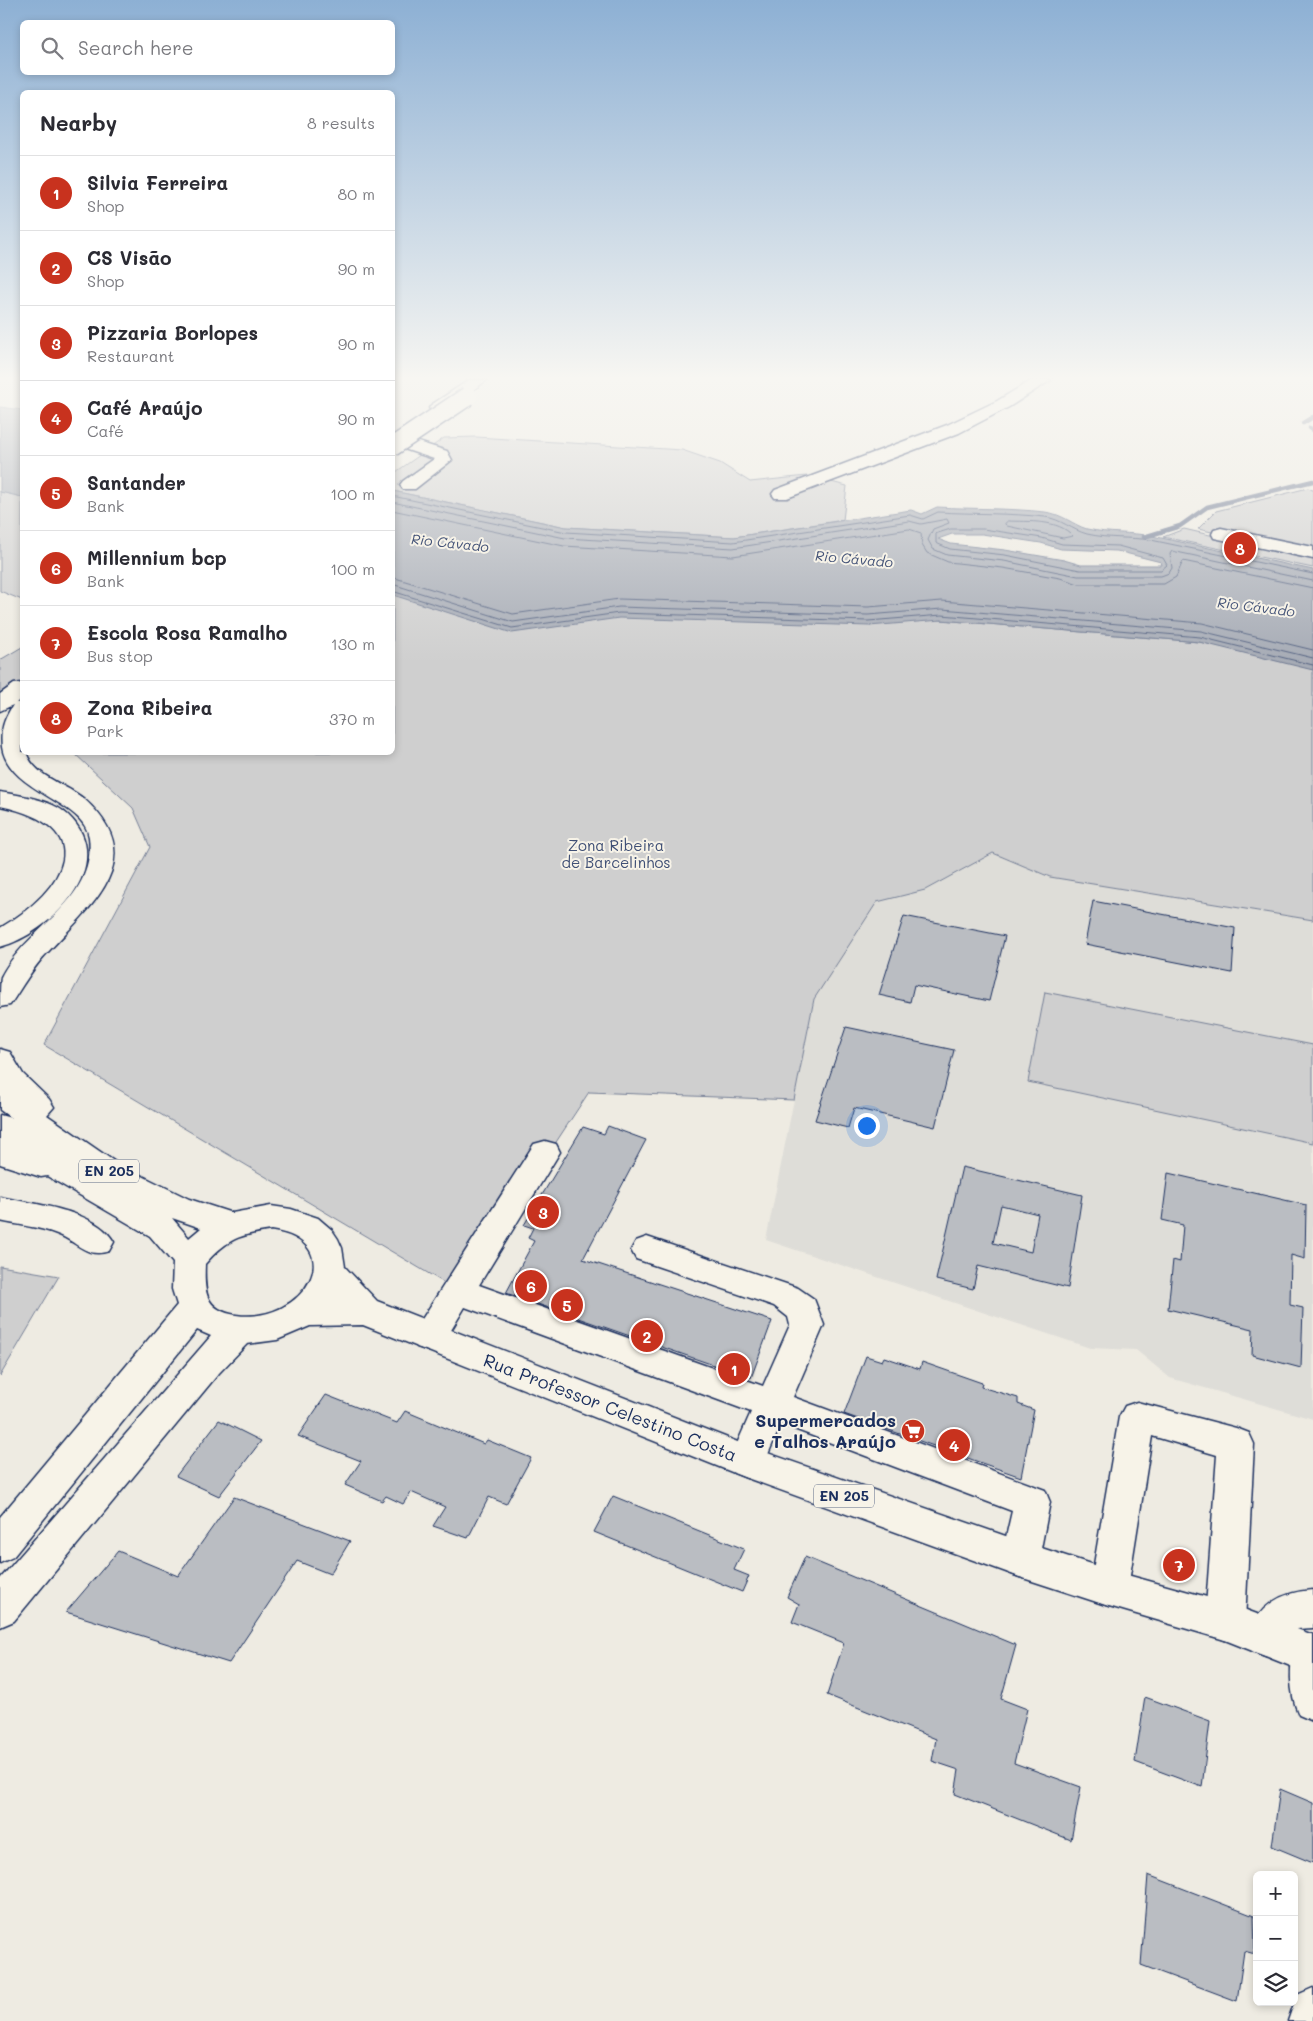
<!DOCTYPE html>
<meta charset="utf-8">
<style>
:root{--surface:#fff;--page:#f2f2f3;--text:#2b2b33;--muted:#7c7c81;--line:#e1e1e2;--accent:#c8321e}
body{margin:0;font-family:Mali,sans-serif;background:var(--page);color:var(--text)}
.controls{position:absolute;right:15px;bottom:15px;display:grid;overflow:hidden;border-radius:8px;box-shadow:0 2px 8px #0003}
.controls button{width:45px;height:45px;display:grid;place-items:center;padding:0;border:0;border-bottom:1px solid var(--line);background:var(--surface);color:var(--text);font:25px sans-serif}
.you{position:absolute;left:866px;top:1125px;width:18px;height:18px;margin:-12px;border:4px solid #fff;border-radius:50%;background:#1a73e8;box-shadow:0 0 0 8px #1a73e833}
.badge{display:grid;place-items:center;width:32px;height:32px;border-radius:50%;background:var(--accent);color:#fff;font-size:16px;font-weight:700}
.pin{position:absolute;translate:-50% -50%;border:2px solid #fff;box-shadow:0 1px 5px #0006}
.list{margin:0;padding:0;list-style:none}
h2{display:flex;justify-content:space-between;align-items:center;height:65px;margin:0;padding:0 20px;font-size:21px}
h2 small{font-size:16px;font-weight:400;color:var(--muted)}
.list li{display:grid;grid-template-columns:32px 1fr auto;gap:15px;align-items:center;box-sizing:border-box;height:75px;padding:0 20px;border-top:1px solid var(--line)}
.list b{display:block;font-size:19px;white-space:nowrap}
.list p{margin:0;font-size:16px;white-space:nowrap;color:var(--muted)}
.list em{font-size:16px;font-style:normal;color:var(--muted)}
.icon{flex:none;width:28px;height:28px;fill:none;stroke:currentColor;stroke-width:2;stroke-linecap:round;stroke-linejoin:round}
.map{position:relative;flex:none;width:1313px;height:2021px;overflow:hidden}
.search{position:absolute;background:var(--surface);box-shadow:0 2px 8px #0003;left:20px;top:20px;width:375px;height:55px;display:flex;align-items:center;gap:12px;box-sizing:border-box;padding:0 18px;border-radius:8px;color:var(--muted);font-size:19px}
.panel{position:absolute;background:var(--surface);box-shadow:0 2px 8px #0003;left:20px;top:90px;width:375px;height:665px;border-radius:8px}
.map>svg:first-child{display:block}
</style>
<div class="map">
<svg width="1313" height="2021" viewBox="0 0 1313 2021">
<rect width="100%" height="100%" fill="#eeebe2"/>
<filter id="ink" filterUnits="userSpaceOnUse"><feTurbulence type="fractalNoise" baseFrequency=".02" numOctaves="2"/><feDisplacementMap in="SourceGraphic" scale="10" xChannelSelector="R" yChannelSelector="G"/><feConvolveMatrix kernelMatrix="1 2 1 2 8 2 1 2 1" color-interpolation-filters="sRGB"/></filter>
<g filter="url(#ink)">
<!-- built -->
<path fill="#deddd8" d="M 993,853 L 1050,877 L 1313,920 L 1313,1419 L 1170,1378 L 1136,1350 L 1090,1348 L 766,1240 L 814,999 L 865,910 L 877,902 L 925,890 Z"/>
<!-- green -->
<g fill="#cfcfcf" stroke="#757f96">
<path d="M 476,437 L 682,450 L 720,463 L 750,482 L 807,476 L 847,486 L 843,520 L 734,537 L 566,527 L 393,491 L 393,474 L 444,438 Z"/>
<path d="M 1308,488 L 1313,490 L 1313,554 L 1198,529 L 1216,511 Z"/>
<path d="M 0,491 L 22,496 L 22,600 L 0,591 Z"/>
<path d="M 1184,529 L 1313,559 L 1313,568 L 1163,537 Z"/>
<path d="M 393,580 L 941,620 L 1199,642 L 1313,664 L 1313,920 L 1050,877 L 993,853 L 925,890 L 877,902 L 814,999 L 794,1100 L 589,1092 L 458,1291 L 44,1045 L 150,847 L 133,808 L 74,753 L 392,752 Z"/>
<path d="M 22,647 L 22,711 L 0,695 L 0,660 Z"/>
<path d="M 1045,992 L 1313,1045 L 1313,1143 L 1028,1082 Z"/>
<path d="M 0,1266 L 59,1276 L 0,1376 Z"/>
</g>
<!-- water -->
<g fill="#a6abb5" stroke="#6e7992" fill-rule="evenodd">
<path d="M 0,407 L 22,410 L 22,497 L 0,492 Z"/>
<path d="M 393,491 L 566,527 L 734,537 L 911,510 L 922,514 L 937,507 C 973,509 1009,508 1045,512 C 1063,514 1073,525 1087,529 C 1109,534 1130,532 1152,536 L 1313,570 L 1313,670 L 1199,642 L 941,620 L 869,626 L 619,618 L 512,633 L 393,595 ZM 952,534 L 982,534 L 1041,543 L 1061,549 L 1117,551 L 1161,562 L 1162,565 L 1081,565 L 1064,560 L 1005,550 L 951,544 L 938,539 Z"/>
</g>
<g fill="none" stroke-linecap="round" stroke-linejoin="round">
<!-- shore -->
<g stroke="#536181" stroke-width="1">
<path d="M 392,496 L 566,532 L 733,542 L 910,515 L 923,519 L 938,512 C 973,514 1010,513 1045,517 C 1061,519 1072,530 1087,534 C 1109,539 1129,537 1151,540 L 1313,574"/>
<path d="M 392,502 L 565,538 L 733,548 L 909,521 L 921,524 L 947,519 L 949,523 L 933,529 L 928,540 L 933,549 L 947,555 L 1004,561 L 1078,576 L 1161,576 L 1169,573 L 1172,568 L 1170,554 L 1172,551 L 1313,581"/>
<path d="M 392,510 L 564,546 L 733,556 L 909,529 L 921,533 L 922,545 L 927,553 L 948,562 L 1003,568 L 1060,578 L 1079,584 L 1164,584 L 1176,577 L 1183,561 L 1313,588"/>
<path d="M 1008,521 C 1029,522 1058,519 1073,536 L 1063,538 L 1007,526 L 1005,524 Z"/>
<path d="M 951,529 L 983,529 L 1042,538 L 1062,544 L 1118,546 L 1163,558 L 1167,565 L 1161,570 L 1080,570 L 1005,555 L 950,549 L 936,543 L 936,534 Z"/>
<path d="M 392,577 L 513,614 L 619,599 L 868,607 L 942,601 L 1202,623 L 1313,650"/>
<path d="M 392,584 L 513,622 L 619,607 L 868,615 L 942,609 L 1201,631 L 1313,658"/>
<path d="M 392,591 L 512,628 L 619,613 L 868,621 L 942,615 L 1200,637 L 1313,665"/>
</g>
<!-- stream -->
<g stroke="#6e7992" stroke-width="4.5">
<path d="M 1303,423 L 1313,417"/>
<path d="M 1310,428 L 1313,430"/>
<path d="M 1144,537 L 1180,526 L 1207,507 L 1313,481"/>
</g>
</g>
<!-- building -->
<g fill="#babdc2" stroke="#1b2f5e" fill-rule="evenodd">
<path d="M 1093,901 L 1235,928 L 1232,973 L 1085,944 Z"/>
<path d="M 904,916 L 1005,936 L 989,1001 L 914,985 L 910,1002 L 879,995 Z"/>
<path d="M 846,1027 L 954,1050 L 935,1127 L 854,1108 L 848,1128 L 815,1120 Z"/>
<path d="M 608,1126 L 646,1140 L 583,1259 L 772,1321 L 751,1378 L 506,1293 L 534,1241 L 528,1238 L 533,1228 L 524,1225 L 583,1127 L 604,1134 Z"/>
<path d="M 962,1167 L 1082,1195 L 1068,1288 L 978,1266 L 973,1289 L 936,1280 ZM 1001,1205 L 1038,1214 L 1031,1252 L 993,1243 Z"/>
<path d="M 1168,1173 L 1306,1205 L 1305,1259 L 1291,1255 L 1290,1305 L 1303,1308 L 1301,1368 L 1252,1355 L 1253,1329 L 1168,1309 L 1173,1260 L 1180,1262 L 1183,1225 L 1162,1220 Z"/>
<path d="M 866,1356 L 882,1361 L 884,1357 L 920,1369 L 922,1362 L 982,1383 L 981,1387 L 1018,1398 L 1018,1404 L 1034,1410 L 1021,1477 L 844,1414 Z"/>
<path d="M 326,1395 L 397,1423 L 405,1411 L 484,1444 L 487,1440 L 531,1458 L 506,1504 L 489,1497 L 468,1538 L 433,1526 L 445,1507 L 411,1492 L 403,1504 L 386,1496 L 382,1501 L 345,1485 L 361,1461 L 298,1436 Z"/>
<path d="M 219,1420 L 261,1441 L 219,1496 L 176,1476 Z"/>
<path d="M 613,1496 L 744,1549 L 734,1570 L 749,1576 L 742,1592 L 594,1532 Z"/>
<path d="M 234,1497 L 350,1541 L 330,1574 L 297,1561 L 229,1663 L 66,1612 L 118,1551 L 178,1576 Z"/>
<path d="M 805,1557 L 1016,1645 L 1001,1699 L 1027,1709 L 1014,1763 L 1081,1787 L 1071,1840 L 955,1794 L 959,1770 L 932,1761 L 936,1739 L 827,1695 L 844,1643 L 792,1622 L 799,1604 L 787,1597 Z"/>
<path d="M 1145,1697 L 1210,1721 L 1202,1787 L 1135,1762 Z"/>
<path d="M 1280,1789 L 1313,1803 L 1313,1863 L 1272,1846 Z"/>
<path d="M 1148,1875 L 1254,1916 L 1255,1954 L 1244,1951 L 1237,2001 L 1141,1965 Z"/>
</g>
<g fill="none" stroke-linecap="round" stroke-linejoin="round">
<!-- minor casing -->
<g stroke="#1b2f5e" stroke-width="3">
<g id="minor">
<path d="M 1032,380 L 1051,380 L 1009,407 L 959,433 L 787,498 L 775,498 L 772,494 L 775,490 L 947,425 L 997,401 Z"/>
<path d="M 392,434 L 447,451 L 452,460 L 415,489 L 403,489 L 400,485 L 403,481 L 434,459 L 392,445 Z"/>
<path d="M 1221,528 L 1313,547 L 1313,559 L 1214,538 L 1212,534 L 1214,530 Z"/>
<path d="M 545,1141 L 556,1144 L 560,1152 L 479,1285 L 763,1386 L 790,1325 L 788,1317 L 774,1306 L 636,1259 L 631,1250 L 636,1241 L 647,1237 L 798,1288 L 814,1299 L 824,1325 L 793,1397 L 1045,1490 L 1050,1502 L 1039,1559 L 1033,1572 L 1020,1577 L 1007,1572 L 1001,1559 L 1012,1511 L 781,1424 L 760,1473 L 747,1478 L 734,1473 L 729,1462 L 751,1412 L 465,1307 L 441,1347 L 429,1351 L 417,1347 L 412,1337 L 417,1327 L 534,1144 Z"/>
<path d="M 0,1197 C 32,1204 97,1210 114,1242 L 109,1251 C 86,1259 77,1241 57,1234 C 39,1227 18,1225 0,1221 Z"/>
<path d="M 1137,1402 L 1236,1428 L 1249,1433 L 1254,1444 L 1245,1621 L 1239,1634 L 1225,1640 L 1211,1634 L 1205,1621 L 1217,1455 L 1152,1436 L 1128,1588 L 1123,1601 L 1109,1606 L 1095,1601 L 1090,1588 L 1119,1417 L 1125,1406 Z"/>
<path d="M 1313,1590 L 1313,1628 L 1297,1629 L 1280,1651 L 1266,1656 L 1252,1651 L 1246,1637 C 1259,1606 1279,1592 1313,1590 Z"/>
<path d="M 1311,1634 L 1313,1635 L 1313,1721 L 1299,1715 C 1289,1693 1288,1663 1297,1640 Z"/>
<path d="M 1313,1988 L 1313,2021 L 1288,2021 L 1297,1995 Z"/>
</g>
</g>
<!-- major casing -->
<g stroke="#1b2f5e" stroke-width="3">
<g id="major">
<path d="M 469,380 L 487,380 L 443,411 L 431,411 L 429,408 L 431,405 Z"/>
<path d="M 22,683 L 22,698 L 16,703 L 22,702 L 22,752 L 26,752 C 34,777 66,784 84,799 C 152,859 91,905 48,952 C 33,967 22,987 10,1005 L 0,1007 C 0,999 0,984 1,977 C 26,927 97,902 89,837 C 84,801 9,792 2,747 C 0,730 4,719 13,705 L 0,711 L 0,694 L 14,684 Z"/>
<path d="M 0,792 C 22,796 51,799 68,815 C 120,864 50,934 0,947 L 0,928 C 67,889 101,827 0,806 Z"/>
<path d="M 0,1049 L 10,1052 L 23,1074 L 49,1099 L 54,1107 L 47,1115 L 118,1164 L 189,1199 L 232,1213 L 271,1206 L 291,1209 L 318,1218 L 332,1230 L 338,1239 L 342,1248 L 345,1267 L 377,1301 L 753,1448 L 1020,1541 L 1109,1570 L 1225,1602 L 1313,1635 L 1313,1675 L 1225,1640 L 1109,1606 L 1020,1577 L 747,1478 L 363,1325 L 310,1326 L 277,1340 L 247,1344 L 219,1373 L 14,1621 L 0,1627 L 0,1579 L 211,1336 L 197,1330 L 13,1557 L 0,1563 L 0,1517 L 177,1305 L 172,1289 L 173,1263 L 150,1236 L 47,1176 L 41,1177 L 0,1164 L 0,1115 L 11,1118 L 0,1110 ZM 172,1218 L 201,1228 L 189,1238 ZM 271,1230 C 352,1242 305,1325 236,1315 C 204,1310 204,1290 205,1264 C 227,1239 239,1235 271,1230 Z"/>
</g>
</g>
<!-- minor -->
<use href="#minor" fill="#f7f3e8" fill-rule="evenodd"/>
<!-- major -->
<use href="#major" fill="#f7f3e8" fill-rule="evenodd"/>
<!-- major-bridge casing -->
<g stroke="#1b2f5e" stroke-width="21" stroke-linecap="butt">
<path id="major-bridge" d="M 392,447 L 468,396"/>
</g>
<!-- major-bridge -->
<use href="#major-bridge" stroke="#f7f3e8" stroke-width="18"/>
</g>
</g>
<!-- sky -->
<linearGradient id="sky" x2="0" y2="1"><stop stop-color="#8db0d4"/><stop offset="0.57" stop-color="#f7f6f2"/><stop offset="1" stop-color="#f7f6f2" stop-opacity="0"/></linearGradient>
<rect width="1313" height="663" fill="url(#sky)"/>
<!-- icons -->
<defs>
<g id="supermarket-disc" transform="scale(1.25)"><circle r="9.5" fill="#c8321e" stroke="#f7f3e8"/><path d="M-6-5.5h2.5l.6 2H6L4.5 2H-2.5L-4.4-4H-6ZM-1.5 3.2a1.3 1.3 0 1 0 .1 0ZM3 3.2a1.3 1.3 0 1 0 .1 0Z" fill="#fff"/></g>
</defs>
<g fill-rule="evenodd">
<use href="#supermarket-disc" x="913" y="1431"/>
</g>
<g text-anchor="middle" stroke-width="4" stroke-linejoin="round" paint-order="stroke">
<!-- far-water labels -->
<g font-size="14" font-style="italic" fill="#455478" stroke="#f7f3e8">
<text transform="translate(450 543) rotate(6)" y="5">Rio Cávado</text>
<text transform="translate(854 559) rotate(5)" y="5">Rio Cávado</text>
<text transform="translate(1256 607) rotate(7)" y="5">Rio Cávado</text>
</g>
<!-- shield labels -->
<g fill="#f7f3e8" stroke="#5d6a87" stroke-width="1">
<rect x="79" y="1159.5" width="60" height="23" rx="4"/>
<rect x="814" y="1484.5" width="60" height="23" rx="4"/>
</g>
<g font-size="14" font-weight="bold" fill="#1b2f5e">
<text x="109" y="1176">EN 205</text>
<text x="844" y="1501">EN 205</text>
</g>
<!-- park labels -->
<g font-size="15" fill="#3f4f75" stroke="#f7f3e8">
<text x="616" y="851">Zona Ribeira<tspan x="616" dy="17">de Barcelinhos</tspan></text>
</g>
<!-- near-street labels -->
<g font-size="18" fill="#1b2f5e" stroke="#f7f3e8">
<text transform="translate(610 1408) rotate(21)" y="6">Rua Professor Celestino Costa</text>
</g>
<!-- near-poi labels -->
<g font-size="18" font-weight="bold" fill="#1b2f5e" stroke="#f7f3e8" text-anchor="end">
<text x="896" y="1427">Supermercados<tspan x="896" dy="21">e Talhos Araújo</tspan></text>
</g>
</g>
</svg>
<div class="controls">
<button>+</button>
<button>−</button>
<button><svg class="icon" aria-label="layers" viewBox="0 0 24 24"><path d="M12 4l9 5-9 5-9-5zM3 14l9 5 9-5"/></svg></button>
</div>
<div class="you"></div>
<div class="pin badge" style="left:734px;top:1369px">1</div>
<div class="pin badge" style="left:647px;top:1336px">2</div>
<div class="pin badge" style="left:543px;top:1212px">3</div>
<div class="pin badge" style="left:954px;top:1445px">4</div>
<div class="pin badge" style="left:567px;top:1305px">5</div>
<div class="pin badge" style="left:531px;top:1286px">6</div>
<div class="pin badge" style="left:1179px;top:1565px">7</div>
<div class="pin badge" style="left:1240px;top:548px">8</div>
<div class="search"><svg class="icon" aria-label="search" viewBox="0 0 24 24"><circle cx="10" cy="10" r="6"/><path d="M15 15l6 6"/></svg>Search here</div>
<section class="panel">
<h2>Nearby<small>8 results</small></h2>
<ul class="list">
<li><span class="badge">1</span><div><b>Silvia Ferreira</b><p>Shop</p></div><em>80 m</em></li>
<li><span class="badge">2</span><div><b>CS Visão</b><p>Shop</p></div><em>90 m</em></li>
<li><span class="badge">3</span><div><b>Pizzaria Borlopes</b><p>Restaurant</p></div><em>90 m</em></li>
<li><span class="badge">4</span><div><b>Café Araújo</b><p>Café</p></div><em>90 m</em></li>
<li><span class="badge">5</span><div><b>Santander</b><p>Bank</p></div><em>100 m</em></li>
<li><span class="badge">6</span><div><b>Millennium bcp</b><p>Bank</p></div><em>100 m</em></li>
<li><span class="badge">7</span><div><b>Escola Rosa Ramalho</b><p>Bus stop</p></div><em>130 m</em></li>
<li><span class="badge">8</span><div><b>Zona Ribeira</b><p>Park</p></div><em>370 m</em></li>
</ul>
</section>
</div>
